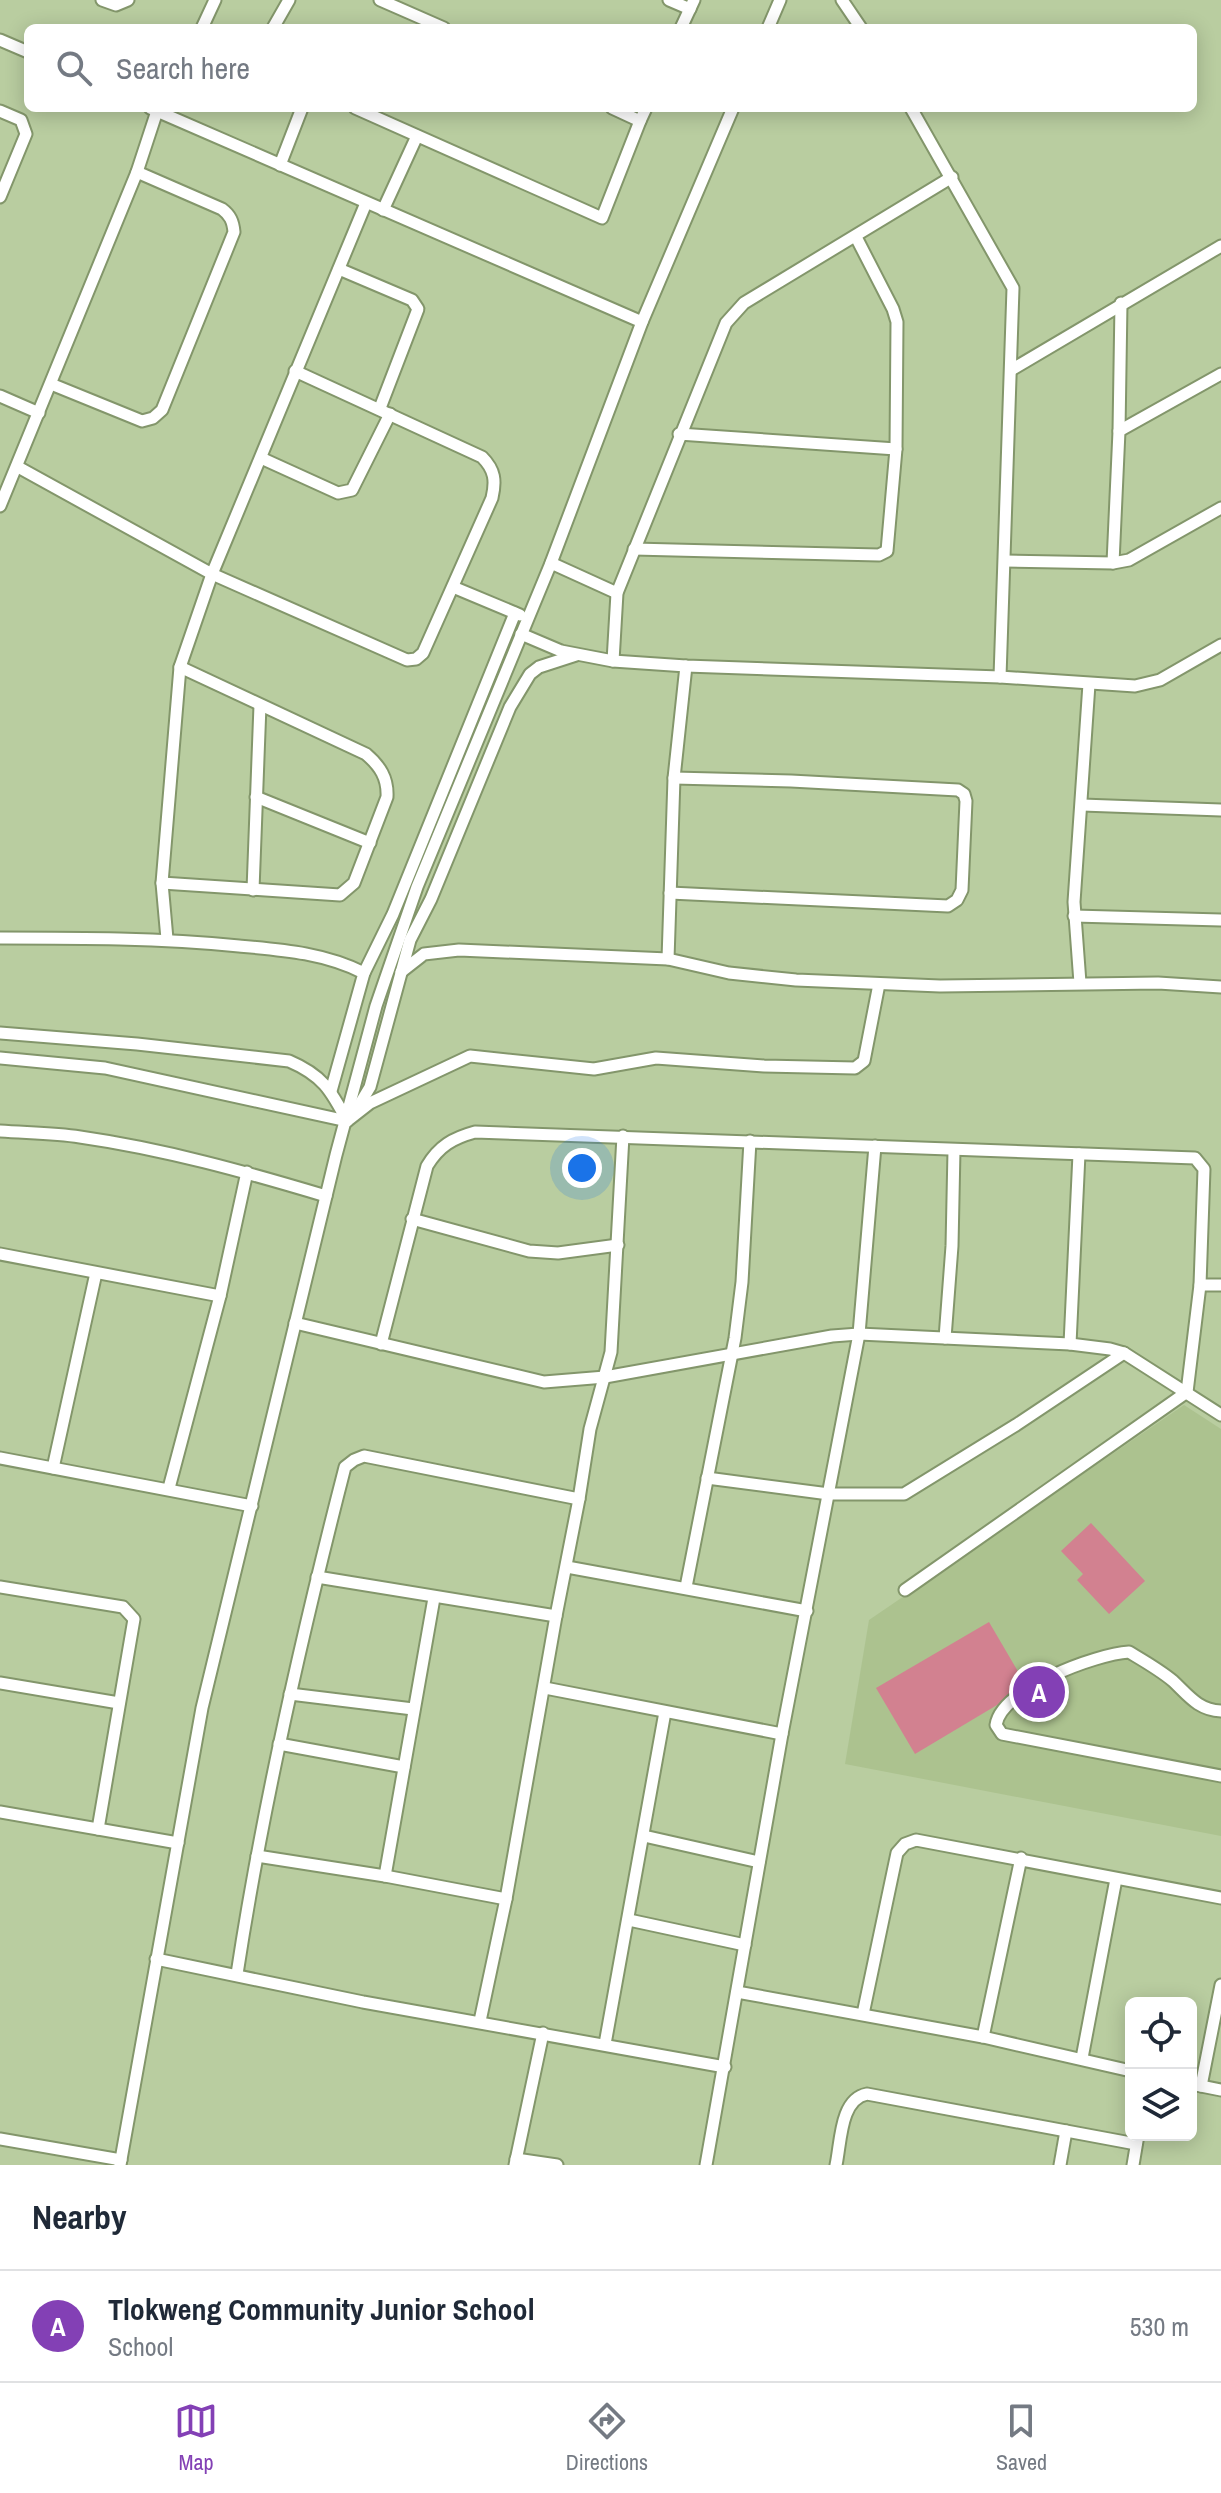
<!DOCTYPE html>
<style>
:root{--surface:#fff;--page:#f2f2f3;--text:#1f2937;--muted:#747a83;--line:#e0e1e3;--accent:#8340b5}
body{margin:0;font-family:"Archivo Narrow",sans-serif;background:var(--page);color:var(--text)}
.controls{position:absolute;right:24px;bottom:24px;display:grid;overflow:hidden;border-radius:12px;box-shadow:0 4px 20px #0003}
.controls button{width:72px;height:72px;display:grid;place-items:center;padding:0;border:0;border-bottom:2px solid var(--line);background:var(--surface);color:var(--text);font:40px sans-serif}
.you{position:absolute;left:582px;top:1168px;width:28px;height:28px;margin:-20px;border:6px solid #fff;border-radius:50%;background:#1a73e8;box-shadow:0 0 0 12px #1a73e833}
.badge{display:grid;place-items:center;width:52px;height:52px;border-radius:50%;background:var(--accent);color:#fff;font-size:26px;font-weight:700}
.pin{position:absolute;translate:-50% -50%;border:4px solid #fff;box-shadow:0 2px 8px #0006}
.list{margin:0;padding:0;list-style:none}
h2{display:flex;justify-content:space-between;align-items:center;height:104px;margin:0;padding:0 32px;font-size:34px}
h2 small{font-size:26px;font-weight:400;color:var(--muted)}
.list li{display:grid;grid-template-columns:52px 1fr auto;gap:24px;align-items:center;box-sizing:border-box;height:112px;padding:0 32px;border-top:2px solid var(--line)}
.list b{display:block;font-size:30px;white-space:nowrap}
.list p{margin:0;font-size:26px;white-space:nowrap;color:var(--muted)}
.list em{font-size:26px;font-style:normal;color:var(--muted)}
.icon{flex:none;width:44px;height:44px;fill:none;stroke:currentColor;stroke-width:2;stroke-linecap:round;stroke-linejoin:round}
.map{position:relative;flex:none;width:1221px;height:2165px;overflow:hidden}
.search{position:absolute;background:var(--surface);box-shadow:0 4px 20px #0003;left:24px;right:24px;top:24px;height:88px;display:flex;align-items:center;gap:20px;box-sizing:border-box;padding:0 28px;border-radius:12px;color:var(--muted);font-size:30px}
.sheet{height:216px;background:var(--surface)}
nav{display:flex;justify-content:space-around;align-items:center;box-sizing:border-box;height:112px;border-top:2px solid var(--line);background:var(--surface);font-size:22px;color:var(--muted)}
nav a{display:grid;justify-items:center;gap:4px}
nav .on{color:var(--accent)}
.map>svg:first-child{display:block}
</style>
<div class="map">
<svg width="1221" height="2165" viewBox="0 0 1221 2165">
<rect width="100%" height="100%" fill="#b9cda0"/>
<!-- built -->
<path fill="#acc28f" d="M 1184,1405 L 1221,1429 L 1221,1836 L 845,1764 L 869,1620 Z"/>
<!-- green -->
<g fill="#d28190">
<path d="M 1091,1523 L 1145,1581 L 1109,1614 L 1077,1580 L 1083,1574 L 1061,1551 Z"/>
<path d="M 989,1622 L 1027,1687 L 915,1754 L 876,1688 Z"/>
</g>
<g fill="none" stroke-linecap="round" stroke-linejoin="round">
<!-- minor casing -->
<g stroke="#83966b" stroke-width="15">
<g id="minor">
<path d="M 102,0 L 116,5 L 128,0"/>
<path d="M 380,0 L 444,28"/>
<path d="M 669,0 L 690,9"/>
<path d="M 842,0 L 861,28"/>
<path d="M 202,28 L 215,0"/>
<path d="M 273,28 L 289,0"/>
<path d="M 681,28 L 694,0"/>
<path d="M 768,28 L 780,0"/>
<path d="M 0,40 L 28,52"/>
<path d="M 150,108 L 642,322"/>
<path d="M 355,108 L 602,218 L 640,121"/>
<path d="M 612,108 L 640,121 L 646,108"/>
<path d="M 911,108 L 1013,288 L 1000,677"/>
<path d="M 0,111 L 21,120 L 26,134 L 0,197"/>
<path d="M 280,165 L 302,108"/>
<path d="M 383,210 L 417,136"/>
<path d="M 339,269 L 412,300 L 418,309 L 380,408"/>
<path d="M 1011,370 L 1221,246"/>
<path d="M 51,384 L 142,421 L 153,418 L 162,410 L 234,232 C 233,221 230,215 222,209 L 137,172"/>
<path d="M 0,396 L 39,413"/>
<path d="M 1119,431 L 1221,374"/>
<path d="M 679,434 L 896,449"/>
<path d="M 261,458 L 338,493 L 352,490 L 390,414"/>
<path d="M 18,467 L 212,574 L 407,660 L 416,659 L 423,653 L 492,498 C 496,481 495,470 482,457 L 295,371"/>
<path d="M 0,506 L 137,172 L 158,108"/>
<path d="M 634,549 L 879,555 L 887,551 L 896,449 L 897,322 L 893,309 L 856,237"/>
<path d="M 1005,561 L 1113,563 L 1129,560 L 1221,508"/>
<path d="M 551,563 L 617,593"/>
<path d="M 1113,563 L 1119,431 L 1121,303"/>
<path d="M 453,587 L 520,615"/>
<path d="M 521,634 L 561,651 L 613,661 L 686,666 L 1000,677 L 1135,686 L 1160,680 L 1221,645"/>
<path d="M 613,661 L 617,593 L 726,323 L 744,303 L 952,177"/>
<path d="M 256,797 L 370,843"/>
<path d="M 1082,805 L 1221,810"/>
<path d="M 162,883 L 340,895 L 354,883 L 387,797 C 388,778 380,766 366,754 L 180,667"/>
<path d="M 253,890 L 260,705"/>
<path d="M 670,893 L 948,906 L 957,900 L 962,890 L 966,801 L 964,794 L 958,790 L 791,781 L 674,778"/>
<path d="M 1074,916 L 1221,920"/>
<path d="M 0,938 C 80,938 159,938 239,946 C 283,950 324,953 364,973 L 331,1091"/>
<path d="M 167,939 L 162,883 L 180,667 L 212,574 L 366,203"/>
<path d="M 668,959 L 674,778 L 686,666"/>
<path d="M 401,972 L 424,954 L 459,950 L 668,959 L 729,973 L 796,980 L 940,986 L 1158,983 L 1221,987"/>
<path d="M 364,973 L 393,914 L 515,613"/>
<path d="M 1080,983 L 1074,902 L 1089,684"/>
<path d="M 0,1033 L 137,1044 L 289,1061 C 322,1075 331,1090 347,1121"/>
<path d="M 0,1058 L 105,1068 L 347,1121 L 370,1103 L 470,1056 L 594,1069 L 656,1058 L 764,1066 L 855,1068 L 864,1061 L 879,984"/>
<path d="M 358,1107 L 370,1087 L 410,940 L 431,899 L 510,707 L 530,674 L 539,667 L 576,655"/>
<path d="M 0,1131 C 27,1133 54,1133 80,1137 C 164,1149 246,1172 326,1196"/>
<path d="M 412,1219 L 529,1251 L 558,1253 L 618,1245"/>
<path d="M 0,1254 L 220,1296"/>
<path d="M 1200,1285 L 1221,1285"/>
<path d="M 295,1323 L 544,1382 L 605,1377 L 832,1336 L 859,1334 L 1070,1344 L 1110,1349 L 1124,1353 L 1221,1415"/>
<path d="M 945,1338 L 952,1246 L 954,1150"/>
<path d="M 381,1344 L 427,1166 C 439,1146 453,1138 475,1132 L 1195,1158 L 1204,1169 L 1200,1285 L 1187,1392 L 905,1590"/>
<path d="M 1070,1344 L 1079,1154"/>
<path d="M 0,1458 L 252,1506"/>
<path d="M 53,1468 L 96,1273"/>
<path d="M 707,1478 L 829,1494 L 904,1494 L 1016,1425 L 1124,1353"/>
<path d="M 169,1488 L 220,1296 L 247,1172"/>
<path d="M 567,1567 L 807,1611"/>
<path d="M 317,1577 L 556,1616"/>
<path d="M 0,1587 L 123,1607 L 134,1619 L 98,1829"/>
<path d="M 686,1587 L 735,1338 L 742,1282 L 750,1141"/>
<path d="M 0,1683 L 119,1703"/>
<path d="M 545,1688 L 782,1734"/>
<path d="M 290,1694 L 413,1709"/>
<path d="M 1221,1711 C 1198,1710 1188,1695 1173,1681 C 1160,1670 1144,1661 1129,1652 C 1096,1654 1001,1689 996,1725 L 1002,1734 L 1221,1776"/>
<path d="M 279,1744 L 404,1767"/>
<path d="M 0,1812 L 178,1843"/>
<path d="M 644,1836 L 759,1862"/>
<path d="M 257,1856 L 385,1876 L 506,1899"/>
<path d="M 385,1876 L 434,1598"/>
<path d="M 629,1920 L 745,1945"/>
<path d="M 156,1959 L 363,2002 L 725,2067"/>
<path d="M 237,1974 C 263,1803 302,1634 345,1467 L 354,1460 L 364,1456 L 579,1499"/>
<path d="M 737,1992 L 983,2037 L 1131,2071"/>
<path d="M 863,2014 L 897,1853 L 905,1844 L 916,1840 L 1221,1898"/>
<path d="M 480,2021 L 506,1899 L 556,1616 L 579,1499 L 590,1429 L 611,1352 L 623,1136"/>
<path d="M 983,2037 L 1021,1858"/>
<path d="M 605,2044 L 665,1712"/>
<path d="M 1082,2058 L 1116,1879"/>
<path d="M 1191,2084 L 1221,2090"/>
<path d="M 1201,2086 L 1221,1985"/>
<path d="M 0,2139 L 121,2160"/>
<path d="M 516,2159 L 557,2165"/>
<path d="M 120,2165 L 202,1708 L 336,1155 L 376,1006 L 417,887 L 551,563 L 642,322 L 733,108"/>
<path d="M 515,2165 L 543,2033"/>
<path d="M 706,2165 L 782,1734 L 859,1334 L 875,1146"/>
<path d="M 836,2165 C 841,2142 840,2099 867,2094 L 1136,2144"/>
<path d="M 1060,2165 L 1066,2131"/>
<path d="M 1133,2165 L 1138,2135"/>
</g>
</g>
<!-- minor -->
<use href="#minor" stroke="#fff" stroke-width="11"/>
</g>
</svg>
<div class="controls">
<button><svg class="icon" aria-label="locate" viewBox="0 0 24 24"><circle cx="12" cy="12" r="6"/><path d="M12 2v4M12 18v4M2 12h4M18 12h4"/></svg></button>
<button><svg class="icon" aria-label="layers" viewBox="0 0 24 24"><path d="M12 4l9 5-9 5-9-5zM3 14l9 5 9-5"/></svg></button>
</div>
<div class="you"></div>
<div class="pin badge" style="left:1039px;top:1692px">A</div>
<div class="search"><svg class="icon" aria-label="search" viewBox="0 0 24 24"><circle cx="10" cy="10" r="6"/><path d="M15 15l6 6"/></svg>Search here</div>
</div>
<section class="sheet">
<h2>Nearby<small></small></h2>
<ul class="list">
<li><span class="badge">A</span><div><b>Tlokweng Community Junior School</b><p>School</p></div><em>530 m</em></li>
</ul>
</section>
<nav>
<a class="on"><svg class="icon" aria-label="map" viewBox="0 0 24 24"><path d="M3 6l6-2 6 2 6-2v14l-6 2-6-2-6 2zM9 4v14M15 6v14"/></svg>Map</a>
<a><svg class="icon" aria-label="directions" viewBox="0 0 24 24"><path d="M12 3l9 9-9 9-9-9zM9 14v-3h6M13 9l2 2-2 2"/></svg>Directions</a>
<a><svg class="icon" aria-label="saved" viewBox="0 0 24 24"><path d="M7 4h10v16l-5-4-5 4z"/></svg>Saved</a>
</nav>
